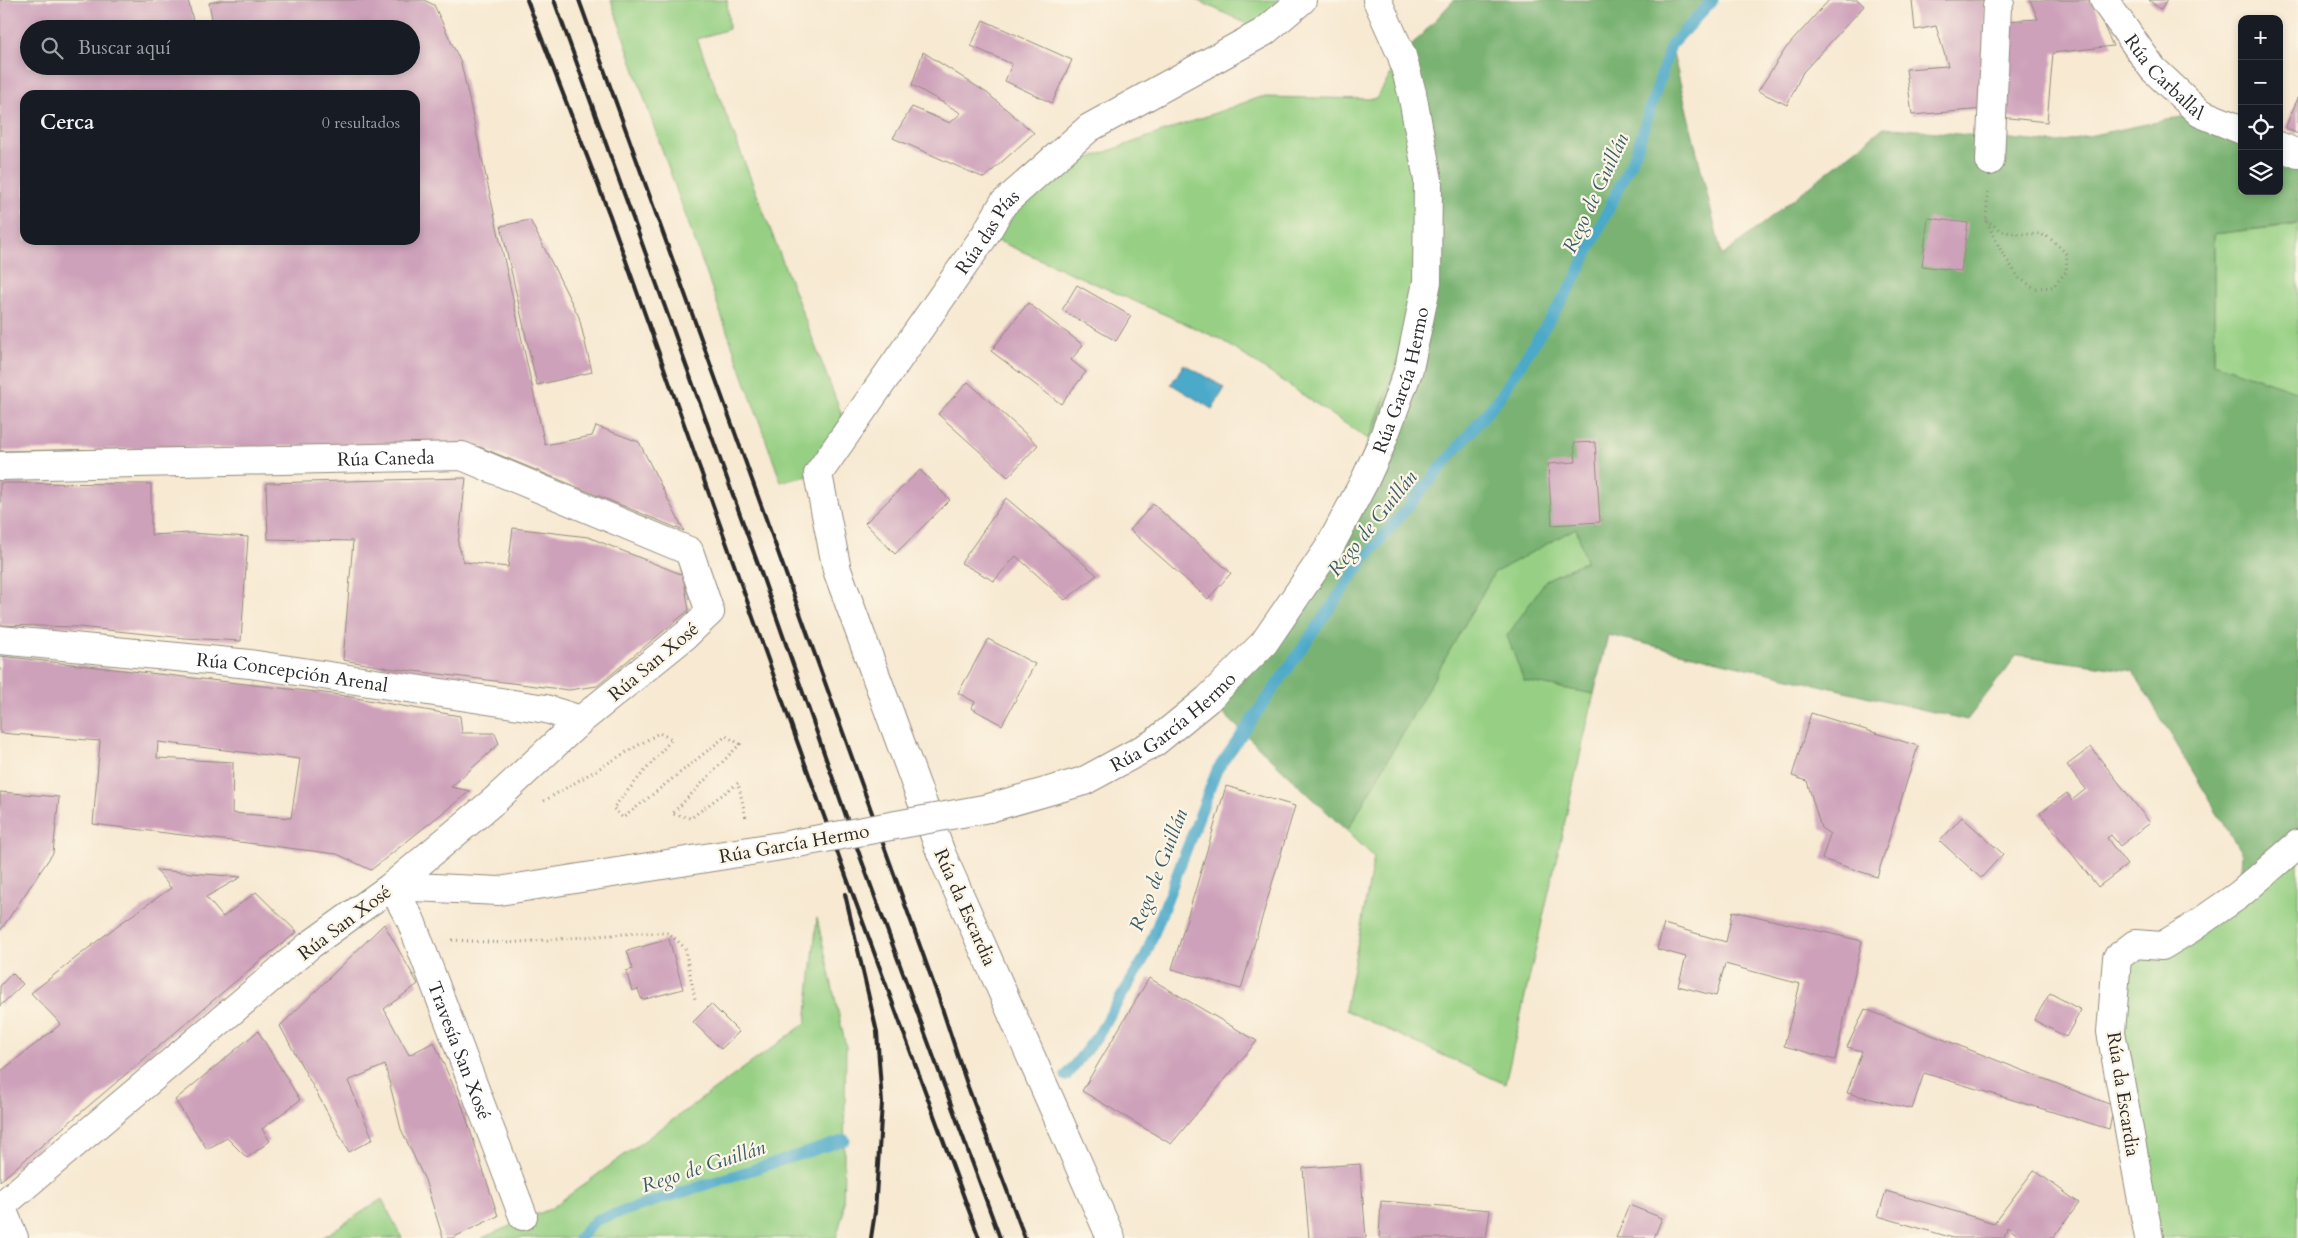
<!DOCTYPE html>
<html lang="es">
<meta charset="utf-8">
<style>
:root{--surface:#171b24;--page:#242831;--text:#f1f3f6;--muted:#9ea1a6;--line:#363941}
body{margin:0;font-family:Cardo,serif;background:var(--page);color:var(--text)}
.controls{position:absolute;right:15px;top:15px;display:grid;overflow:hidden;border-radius:10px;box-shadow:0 2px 8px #0003}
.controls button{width:45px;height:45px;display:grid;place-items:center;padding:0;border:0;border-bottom:1px solid var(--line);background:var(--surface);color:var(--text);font:25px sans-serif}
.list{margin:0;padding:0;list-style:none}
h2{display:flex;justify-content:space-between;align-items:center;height:65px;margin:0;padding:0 20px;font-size:21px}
h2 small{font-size:16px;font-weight:400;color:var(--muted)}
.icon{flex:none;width:28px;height:28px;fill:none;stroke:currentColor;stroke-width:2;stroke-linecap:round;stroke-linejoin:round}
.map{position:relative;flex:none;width:2298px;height:1238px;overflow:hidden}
.search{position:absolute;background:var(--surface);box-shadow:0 2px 8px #0003;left:20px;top:20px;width:400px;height:55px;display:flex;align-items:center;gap:12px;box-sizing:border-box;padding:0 18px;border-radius:28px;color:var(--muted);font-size:19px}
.panel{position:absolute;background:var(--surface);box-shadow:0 2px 8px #0003;left:20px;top:90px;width:400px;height:155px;border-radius:15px}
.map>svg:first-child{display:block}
</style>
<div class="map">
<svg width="2298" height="1238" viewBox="0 0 2298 1238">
<rect width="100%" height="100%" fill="#fcf5e5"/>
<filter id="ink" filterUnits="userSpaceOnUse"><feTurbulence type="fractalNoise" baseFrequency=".02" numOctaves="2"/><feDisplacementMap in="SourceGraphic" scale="10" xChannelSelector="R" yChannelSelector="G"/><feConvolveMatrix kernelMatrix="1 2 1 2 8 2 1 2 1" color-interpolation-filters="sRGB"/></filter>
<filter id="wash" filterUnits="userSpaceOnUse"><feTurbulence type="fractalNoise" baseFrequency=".0096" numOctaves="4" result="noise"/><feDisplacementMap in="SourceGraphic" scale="20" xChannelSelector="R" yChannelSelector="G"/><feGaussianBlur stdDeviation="1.12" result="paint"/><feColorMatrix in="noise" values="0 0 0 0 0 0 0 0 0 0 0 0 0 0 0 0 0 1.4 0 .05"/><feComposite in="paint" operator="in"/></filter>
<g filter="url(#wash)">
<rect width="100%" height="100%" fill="#f7e9d2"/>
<!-- green -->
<g fill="#97d084" stroke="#617e58">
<path d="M 611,0 L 727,0 L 729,29 L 697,39 L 848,431 L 818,474 L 781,482 L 654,127 Z"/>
<path d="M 1197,0 L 1302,0 L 1264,32 Z"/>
<path d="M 1402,56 L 1427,282 L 1380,447 L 1220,339 L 985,235 L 1033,178 L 1260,97 L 1376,99 Z"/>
<path d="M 2298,222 L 2298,392 L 2214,363 L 2214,234 L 2295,225 Z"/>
<path d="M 1577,527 L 1586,561 L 1546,580 L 1524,681 L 1594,694 L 1505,1084 L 1345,1010 L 1374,857 L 1347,831 L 1494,572 Z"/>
<path d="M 2298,844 L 2298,1238 L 2149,1238 L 2111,1032 L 2135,944 L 2162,946 Z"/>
<path d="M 817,918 L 846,1047 L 843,1214 L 836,1238 L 482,1238 L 550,1209 L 806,1023 Z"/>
<path d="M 382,1199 L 402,1238 L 322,1238 Z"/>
</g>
<!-- forest -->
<path fill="#79b272" stroke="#526e4e" d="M 1454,0 L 1714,0 L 1671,45 L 1722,256 L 1884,127 L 2054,143 L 2200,113 L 2242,130 L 2242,191 L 2279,191 L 2279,146 L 2298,154 L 2298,222 L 2295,224 L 2214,234 L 2214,363 L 2298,392 L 2298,844 L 2239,895 L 2242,854 L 2133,671 L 2017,655 L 1967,720 L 1608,635 L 1594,694 L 1524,681 L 1507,636 L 1546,580 L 1586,561 L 1576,528 L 1494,573 L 1347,831 L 1208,699 L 1329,548 L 1427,282 L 1402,56 Z"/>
<!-- water -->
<path fill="#4ba9c9" stroke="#3b6a7a" d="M 1184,364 L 1225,388 L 1212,409 L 1171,384 Z"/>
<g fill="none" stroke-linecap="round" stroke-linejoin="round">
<!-- stream -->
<g stroke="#4ba9c9" stroke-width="11">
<path d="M 1066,1076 L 1098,1035 L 1145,957 L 1217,770 L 1362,562 L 1500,397 L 1573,283 L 1636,152 L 1671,45 L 1713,0"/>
<path d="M 579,1238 L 596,1220 L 845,1140"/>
</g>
</g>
<g id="blocks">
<!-- building -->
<g fill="#cda1ba" fill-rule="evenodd">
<path d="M 0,0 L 188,0 L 195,29 L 29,29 L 29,66 L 411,66 L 411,29 L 214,29 L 209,3 L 223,0 L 424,0 L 434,5 L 461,63 L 545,445 L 592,436 L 596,426 L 639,442 L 684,531 L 480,447 L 309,446 L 0,451 ZM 25,95 L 415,95 L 415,240 L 25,240 Z"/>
<path d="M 1829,0 L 1858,0 L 1864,6 L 1803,72 L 1787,105 L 1758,91 L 1786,48 Z"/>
<path d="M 1912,0 L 1983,0 L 1985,18 L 1984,109 L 1912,115 L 1906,69 L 1948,66 L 1936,26 L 1915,30 Z"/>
<path d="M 2030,0 L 2092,0 L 2113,46 L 2053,53 L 2047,122 L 2000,117 L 2005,21 L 2038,19 Z"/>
<path d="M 2149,0 L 2167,0 L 2161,10 Z"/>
<path d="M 983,20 L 1072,60 L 1052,103 L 1005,81 L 1012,64 L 971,46 Z"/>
<path d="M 923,52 L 987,93 L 1034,133 L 984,178 L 893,138 L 912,107 L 950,123 L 961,113 L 912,85 Z"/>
<path d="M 2298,98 L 2298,134 L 2285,128 Z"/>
<path d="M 1928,218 L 1968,223 L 1961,271 L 1922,266 Z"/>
<path d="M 530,220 L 579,317 L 592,372 L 537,385 L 501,226 Z"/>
<path d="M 1077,285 L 1131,316 L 1116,341 L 1062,310 Z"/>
<path d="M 1028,303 L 1083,345 L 1071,360 L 1086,372 L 1061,404 L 991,351 Z"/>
<path d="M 968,382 L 1038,445 L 1008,477 L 938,414 Z"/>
<path d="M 1595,442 L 1600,522 L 1552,525 L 1548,464 L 1576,462 L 1574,443 Z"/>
<path d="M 920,470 L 950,500 L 895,554 L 865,523 Z"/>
<path d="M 466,478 L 458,544 L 464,562 L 508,567 L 513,528 L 588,537 L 683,575 L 689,610 L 597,686 L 569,690 L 389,668 L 343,660 L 353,541 L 268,539 L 266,483 Z"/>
<path d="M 0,483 L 151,484 L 151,535 L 191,533 L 248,537 L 241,641 L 185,638 L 78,627 L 0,625 Z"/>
<path d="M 1006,498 L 1097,575 L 1065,600 L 1016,556 L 994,581 L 961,563 Z"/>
<path d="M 1153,504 L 1231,573 L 1208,599 L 1130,530 Z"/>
<path d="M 988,639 L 1035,664 L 1002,725 L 971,708 L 975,702 L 958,693 Z"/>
<path d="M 0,656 L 333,694 L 460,716 L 462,733 L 495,733 L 499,744 L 451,787 L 470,791 L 371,870 L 337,854 L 93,824 L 100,741 L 0,733 ZM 158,742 L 300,759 L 291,818 L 232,813 L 233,762 L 157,758 Z"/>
<path d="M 1811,713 L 1918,746 L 1877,877 L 1822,859 L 1830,834 L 1821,828 L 1807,781 L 1792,776 Z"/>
<path d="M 2091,747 L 2150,823 L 2120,846 L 2111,835 L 2107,838 L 2127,865 L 2098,887 L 2040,813 L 2067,793 L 2072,800 L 2086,789 L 2067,765 Z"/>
<path d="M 1226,786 L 1295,806 L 1241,989 L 1172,969 Z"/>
<path d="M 0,792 L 59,797 L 53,853 L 0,931 Z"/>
<path d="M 1962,817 L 2003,854 L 1981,878 L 1940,841 Z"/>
<path d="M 156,870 L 241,877 L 206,897 L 223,917 L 256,892 L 297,932 L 256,964 L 0,1181 L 0,1072 L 61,1024 L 31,993 L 118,925 L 171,888 Z"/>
<path d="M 1733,911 L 1862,941 L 1835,1060 L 1784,1046 L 1800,984 L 1725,964 L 1716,996 L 1678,986 L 1686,957 L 1657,949 L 1664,924 L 1726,942 Z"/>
<path d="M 384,924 L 418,984 L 384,1009 L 409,1055 L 434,1042 L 463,1108 L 498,1216 L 452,1238 L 443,1238 L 425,1180 L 401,1129 L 385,1065 L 348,1081 L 373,1139 L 349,1152 L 280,1026 Z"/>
<path d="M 669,939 L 683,989 L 642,1000 L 638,989 L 632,991 L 626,971 L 633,969 L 627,951 Z"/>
<path d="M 12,973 L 23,984 L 0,1006 L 0,986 Z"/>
<path d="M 1149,978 L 1257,1041 L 1171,1144 L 1082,1091 Z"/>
<path d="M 2050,993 L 2081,1010 L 2066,1037 L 2034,1020 Z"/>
<path d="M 711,1004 L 739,1032 L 721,1049 L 693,1022 Z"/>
<path d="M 1865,1009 L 2114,1106 L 2109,1129 L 1924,1073 L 1912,1109 L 1847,1093 L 1862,1051 L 1847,1047 Z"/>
<path d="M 258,1031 L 300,1100 L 262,1129 L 270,1141 L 247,1158 L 227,1138 L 207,1149 L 175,1100 Z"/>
<path d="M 1360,1164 L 1366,1238 L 1309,1238 L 1303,1168 Z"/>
<path d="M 2034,1170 L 2079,1203 L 2053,1238 L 2022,1238 L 2007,1227 L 2004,1238 L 1953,1238 L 1878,1216 L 1886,1191 L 1994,1223 Z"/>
<path d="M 1381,1201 L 1490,1210 L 1486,1238 L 1379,1238 Z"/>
<path d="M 1629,1205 L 1662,1218 L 1654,1238 L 1616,1238 Z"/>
</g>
</g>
</g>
<g filter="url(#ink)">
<use href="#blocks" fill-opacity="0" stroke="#918a7e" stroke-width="1"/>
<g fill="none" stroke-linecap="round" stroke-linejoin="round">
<!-- minor casing -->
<g stroke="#918a7e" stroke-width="30">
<g id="minor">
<path id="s1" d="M 2104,0 L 2153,69 L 2200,113 L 2242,130"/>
<path d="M 2279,146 L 2298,154"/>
<path d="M 1990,161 L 1997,6 L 2000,0"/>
<path id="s2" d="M 0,466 L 462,456 L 689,551 L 710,612 L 686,635 L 581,720 L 495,800 L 429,855 L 392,886 L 310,945 L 1,1206 L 14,1238"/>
<path id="s3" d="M 0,640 L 250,664 L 546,709 L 581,720"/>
<path id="s4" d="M 989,808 L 1084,781 L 1154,743 L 1208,699 L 1264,643 L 1329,548 L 1365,480 L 1380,447 L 1409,369 L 1427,282 L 1428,180 L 1412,93 L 1402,56 L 1377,0"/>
<path d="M 392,886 L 499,891 L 787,845"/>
<path id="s5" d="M 392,886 L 411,921 L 523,1216"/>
<path id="s6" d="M 1111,1238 L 941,853 L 837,570 L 818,474 L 985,235 L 1003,204 L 1089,128 L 1264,32 L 1302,0"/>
<path d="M 2149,1238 L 2111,1032 L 2117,958 L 2135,944 L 2162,946 L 2190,929 L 2239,895 L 2298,844"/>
</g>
</g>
<!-- path -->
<g stroke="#918a7e" stroke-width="3" stroke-dasharray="1 4" stroke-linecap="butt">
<path d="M 1986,220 C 1992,224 2000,231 2006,232 C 2040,239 2039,223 2067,255 L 2066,272 L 2053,287 L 2035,288 L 2019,278 L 2001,251 L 1986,220 L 1988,192"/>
<path d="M 544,801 L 659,733 L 672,739 L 613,808 L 623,818 L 726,736 L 740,744 L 672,814 L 691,818 L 738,783 L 746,818"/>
<path d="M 452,940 L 506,943 L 637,933 L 669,933 L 685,948 L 695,999"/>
</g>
<!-- minor -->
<use href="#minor" stroke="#fff" stroke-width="28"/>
<!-- rail -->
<g stroke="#2b2b2b" stroke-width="4">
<path d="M 527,0 L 610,216 L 813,786 L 979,1238"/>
<path d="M 554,0 L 759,567 L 860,856 L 1000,1238"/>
<path d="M 579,0 L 938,996 L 968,1087 L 1025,1238"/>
<path d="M 845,894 L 877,1032 L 882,1103 L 875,1212 L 871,1238"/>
</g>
<!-- minor-bridge casing -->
<g stroke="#918a7e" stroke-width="30" stroke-linecap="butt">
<path id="minor-bridge" d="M 787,845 L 989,808"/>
</g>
<!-- minor-bridge -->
<use href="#minor-bridge" stroke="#fff" stroke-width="28"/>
</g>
</g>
<g text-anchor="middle" stroke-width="4.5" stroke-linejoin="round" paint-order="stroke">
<!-- street labels -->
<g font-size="19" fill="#2b2b2b" stroke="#fcf5e5">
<text dy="7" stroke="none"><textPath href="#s1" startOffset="98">Rúa Carballal</textPath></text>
<text dy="7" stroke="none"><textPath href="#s6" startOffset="1116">Rúa das Pías</textPath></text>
<text dy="7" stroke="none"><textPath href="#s4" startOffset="626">Rúa García Hermo</textPath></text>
<text dy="7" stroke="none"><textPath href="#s2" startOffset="386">Rúa Caneda</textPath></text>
<text transform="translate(653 661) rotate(-40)" y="7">Rúa San Xosé</text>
<text dy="7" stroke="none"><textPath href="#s3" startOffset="294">Rúa Concepción Arenal</textPath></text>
<text dy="7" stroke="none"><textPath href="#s4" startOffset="206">Rúa García Hermo</textPath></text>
<text transform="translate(794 843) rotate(-10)" y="7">Rúa García Hermo</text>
<text transform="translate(966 907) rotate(66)" y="7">Rúa da Escardia</text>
<text transform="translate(344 922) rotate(-37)" y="7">Rúa San Xosé</text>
<text dy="7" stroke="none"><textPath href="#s5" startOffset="178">Travesía San Xosé</textPath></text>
<text transform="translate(2124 1094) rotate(81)" y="7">Rúa da Escardia</text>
</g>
<!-- water labels -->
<g font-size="20" font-style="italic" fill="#385d6a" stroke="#fcf5e5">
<text transform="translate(1595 193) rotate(-65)" y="7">Rego de Guillán</text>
<text transform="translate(1372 523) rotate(-51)" y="7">Rego de Guillán</text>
<text transform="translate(1158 870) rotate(-69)" y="7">Rego de Guillán</text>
<text transform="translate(703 1166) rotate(-18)" y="7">Rego de Guillán</text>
</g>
</g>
</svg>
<div class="controls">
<button>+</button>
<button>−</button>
<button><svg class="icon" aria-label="locate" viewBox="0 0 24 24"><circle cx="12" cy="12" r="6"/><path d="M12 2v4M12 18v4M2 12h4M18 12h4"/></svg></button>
<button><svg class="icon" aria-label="layers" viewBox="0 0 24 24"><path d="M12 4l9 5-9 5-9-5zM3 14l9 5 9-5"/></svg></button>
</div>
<div class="search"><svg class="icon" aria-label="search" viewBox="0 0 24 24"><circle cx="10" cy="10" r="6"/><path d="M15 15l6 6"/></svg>Buscar aquí</div>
<section class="panel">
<h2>Cerca<small>0 resultados</small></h2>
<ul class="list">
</ul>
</section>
</div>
